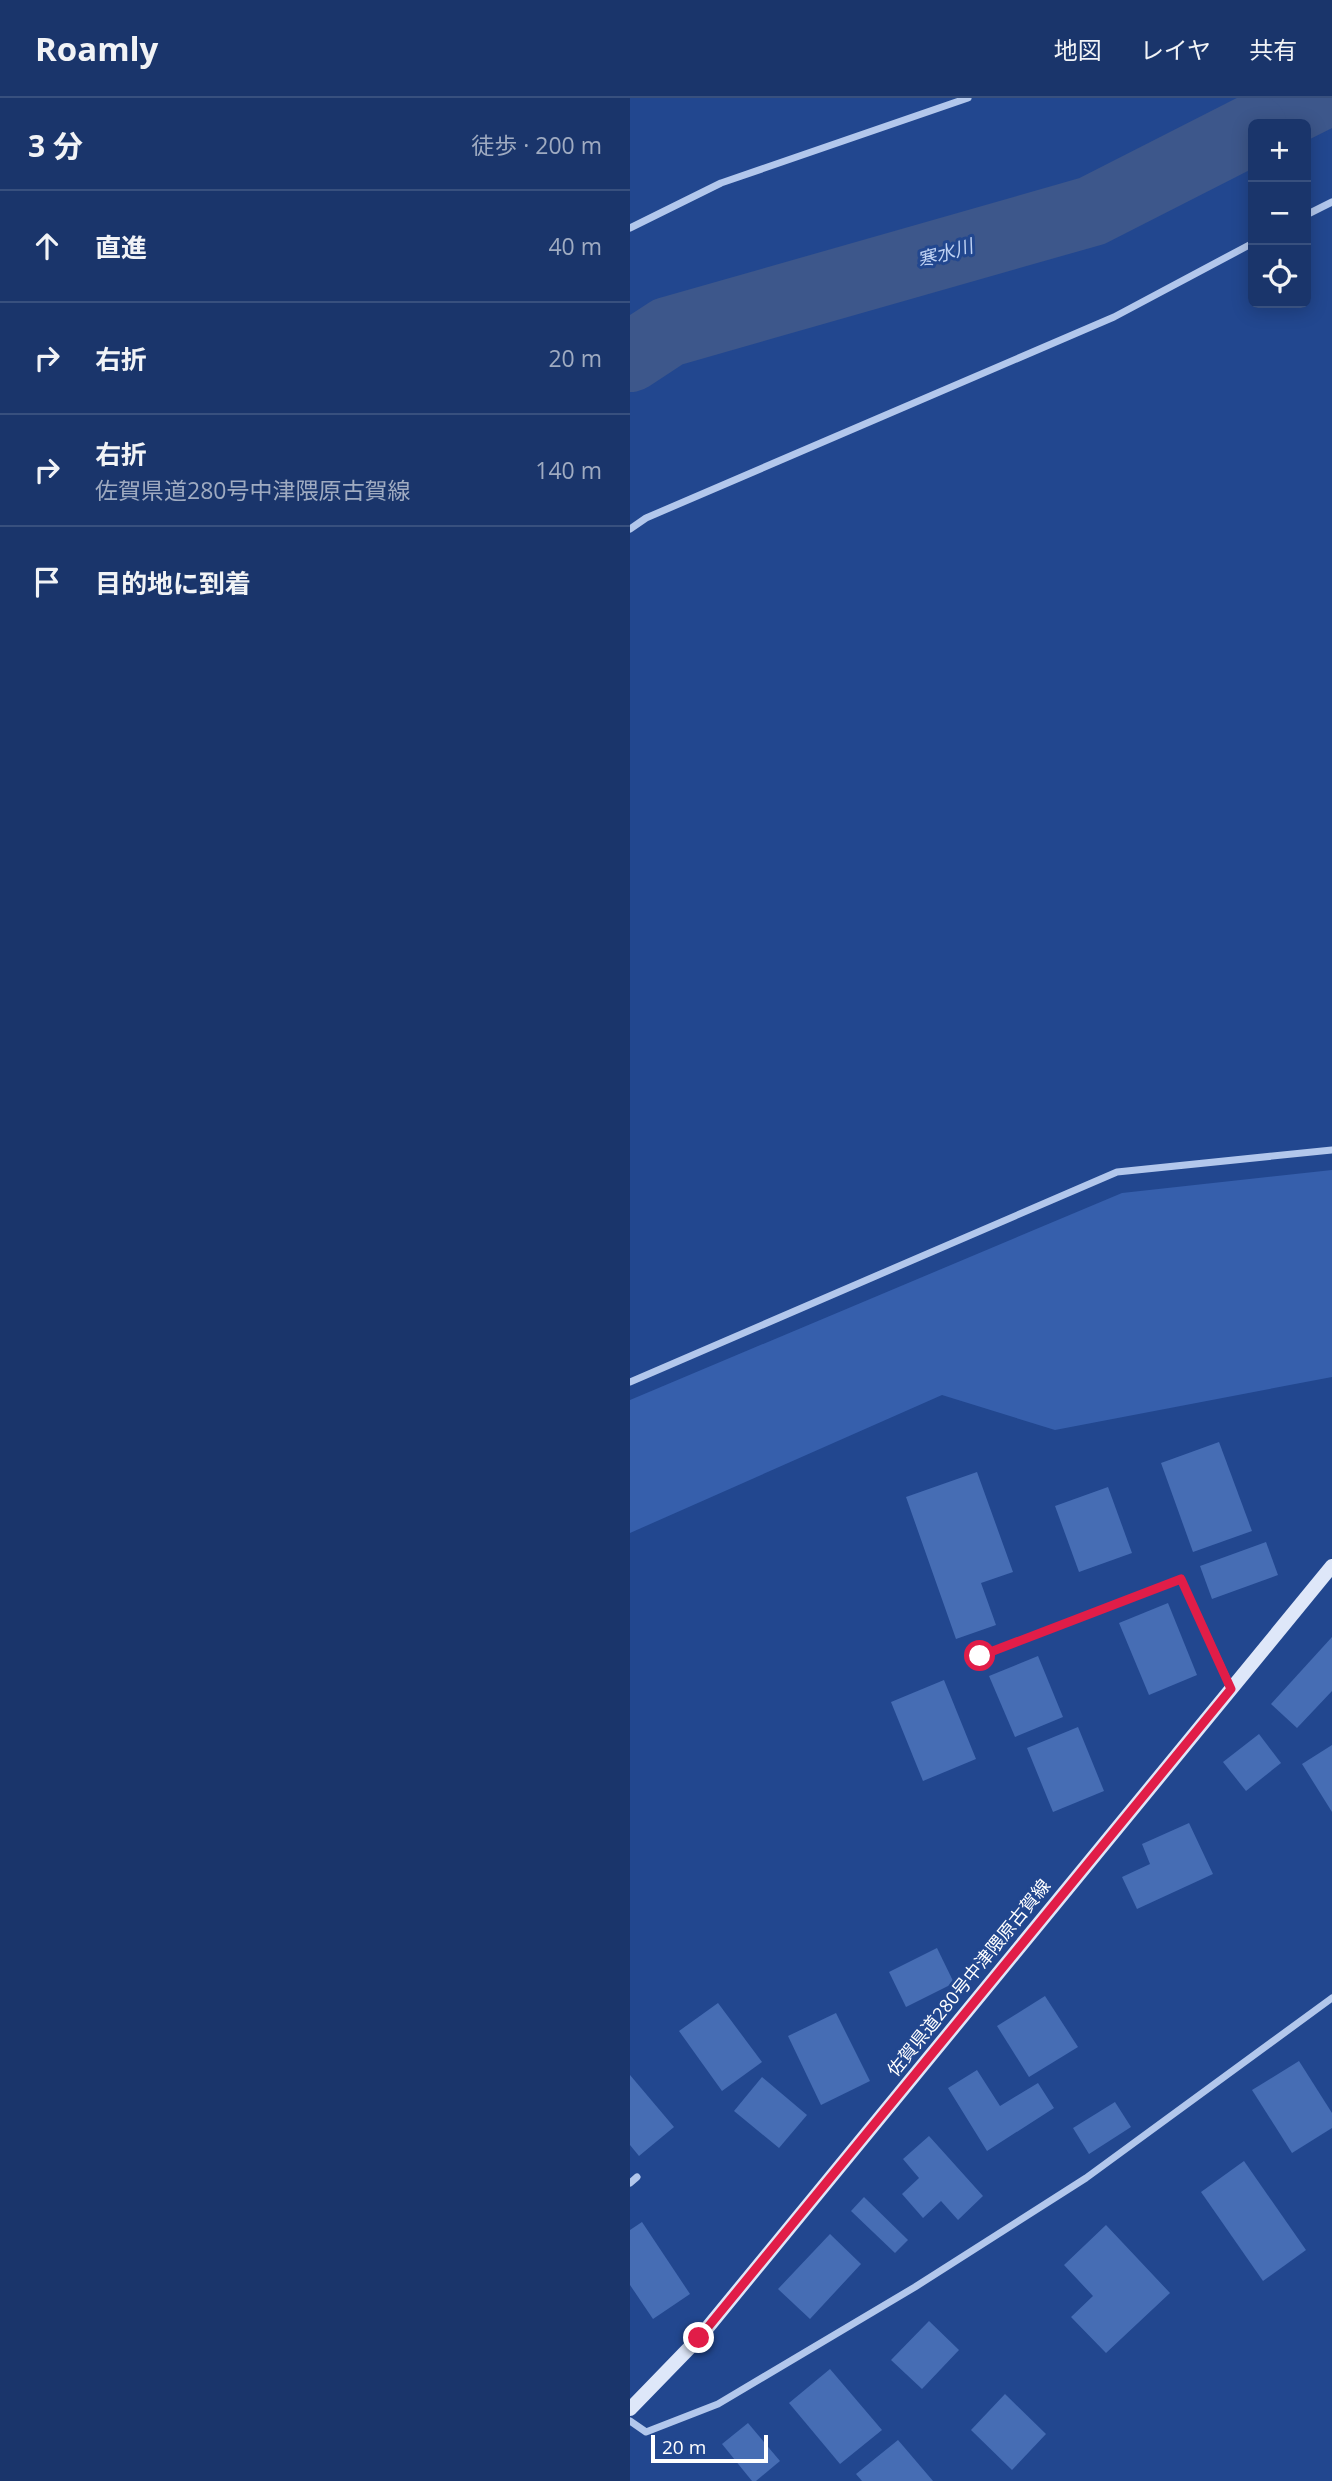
<!DOCTYPE html>
<html lang="ja">
<meta charset="utf-8">
<style>
:root{--surface:#1a356b;--page:#274073;--text:#f1f3f6;--muted:#9fabc1;--line:#38507e}
body{margin:0;font-family:"Open Sans","Noto Sans JP",sans-serif;background:var(--page);color:var(--text)}
.controls{position:absolute;right:21px;top:21px;display:grid;overflow:hidden;border-radius:10px;box-shadow:0 4px 18px #0003}
.controls button{width:63px;height:63px;display:grid;place-items:center;padding:0;border:0;border-bottom:2px solid var(--line);background:var(--surface);color:var(--text);font:35px sans-serif}
.scale{position:absolute;left:21px;bottom:18px;width:117px;box-sizing:border-box;padding-left:7px;border:4px solid #fff;border-top:0;font-size:19px;line-height:24px;white-space:nowrap;color:#fff;-webkit-text-stroke:5px #22478f;paint-order:stroke}
.stop{position:absolute;width:21px;height:21px;margin:-16px;border:5px solid #e11d48;border-radius:50%;background:#fff}
.stop.end{background:#e11d48;border-color:#fff;box-shadow:0 2px 7px #0008}
.list{margin:0;padding:0;list-style:none}
h2{display:flex;justify-content:space-between;align-items:center;height:91px;margin:0;padding:0 28px;font-size:30px}
h2 small{font-size:23px;font-weight:400;color:var(--muted)}
.list li{display:grid;grid-template-columns:46px 1fr auto;gap:21px;align-items:center;box-sizing:border-box;height:112px;padding:0 28px;border-top:2px solid var(--line)}
.list b{display:block;font-size:26px;white-space:nowrap}
.list p{margin:0;font-size:23px;white-space:nowrap;color:var(--muted)}
.list em{font-size:23px;font-style:normal;color:var(--muted)}
.icon{flex:none;width:38px;height:38px;fill:none;stroke:currentColor;stroke-width:2;stroke-linecap:round;stroke-linejoin:round}
.map{position:relative;flex:none;width:702px;height:2383px;overflow:hidden}
header{display:flex;align-items:center;gap:42px;box-sizing:border-box;height:98px;padding:0 35px;background:var(--surface);border-bottom:2px solid var(--line)}
header strong{font-size:33px}
nav{display:flex;gap:38px;margin-inline-start:auto;font-size:24px}
main{display:flex}
aside{flex:1;background:var(--surface)}
.map>svg:first-child{display:block}
</style>
<header>
<strong>Roamly</strong>
<nav><a>地図</a><a>レイヤ</a><a>共有</a></nav>
</header>
<main>
<aside>
<h2>3 分<small>徒歩 · 200 m</small></h2>
<ul class="list">
<li><svg class="icon" aria-label="ahead" viewBox="0 0 24 24"><path d="M12 20V5M6 11l6-6 6 6"/></svg><div><b>直進</b></div><em>40 m</em></li>
<li><svg class="icon" aria-label="right" viewBox="0 0 24 24"><path d="M7 20v-9h11M14 6l5 5-5 5"/></svg><div><b>右折</b></div><em>20 m</em></li>
<li><svg class="icon" aria-label="right" viewBox="0 0 24 24"><path d="M7 20v-9h11M14 6l5 5-5 5"/></svg><div><b>右折</b><p>佐賀県道280号中津隈原古賀線</p></div><em>140 m</em></li>
<li><svg class="icon" aria-label="arrive" viewBox="0 0 24 24"><path d="M6 21V4h12l-3 4 3 4H6"/></svg><div><b>目的地に到着</b></div></li>
</ul>
</aside>
<div class="map">
<svg width="702" height="2383" viewBox="0 0 702 2383">
<rect width="100%" height="100%" fill="#22478f"/>
<!-- green -->
<path fill="#365fac" d="M 702,1072 L 702,1279 L 425,1332 L 312,1297 L 0,1435 L 0,1302 L 492,1095 Z"/>
<g fill="none" stroke-linecap="round" stroke-linejoin="round">
<!-- river -->
<g stroke="#3d578b" stroke-width="70">
<path d="M 632,26 L 684,0"/>
<path d="M 0,259 L 38,234 L 462,113 L 623,31"/>
</g>
</g>
<!-- building -->
<g fill="#466db4">
<path d="M 589,1344 L 622,1433 L 563,1454 L 531,1365 Z"/>
<path d="M 347,1374 L 383,1474 L 351,1485 L 366,1527 L 326,1541 L 276,1399 Z"/>
<path d="M 478,1389 L 502,1455 L 449,1474 L 425,1408 Z"/>
<path d="M 636,1444 L 648,1477 L 582,1501 L 570,1468 Z"/>
<path d="M 538,1505 L 567,1577 L 519,1597 L 489,1525 Z"/>
<path d="M 702,1539 L 702,1593 L 667,1630 L 641,1606 Z"/>
<path d="M 408,1558 L 433,1619 L 385,1639 L 359,1578 Z"/>
<path d="M 314,1582 L 346,1661 L 293,1683 L 261,1604 Z"/>
<path d="M 448,1629 L 474,1693 L 423,1714 L 397,1650 Z"/>
<path d="M 629,1636 L 651,1665 L 616,1693 L 593,1664 Z"/>
<path d="M 702,1647 L 702,1714 L 672,1666 Z"/>
<path d="M 559,1725 L 583,1776 L 507,1811 L 492,1779 L 520,1766 L 512,1746 Z"/>
<path d="M 307,1850 L 324,1885 L 276,1909 L 259,1874 Z"/>
<path d="M 415,1898 L 448,1949 L 399,1979 L 367,1928 Z"/>
<path d="M 88,1905 L 132,1964 L 92,1993 L 49,1933 Z"/>
<path d="M 206,1915 L 240,1983 L 191,2007 L 158,1938 Z"/>
<path d="M 669,1963 L 702,2015 L 702,2030 L 662,2055 L 622,1992 Z"/>
<path d="M 347,1972 L 370,2008 L 408,1985 L 424,2010 L 357,2053 L 318,1990 Z"/>
<path d="M 0,1977 L 44,2029 L 9,2058 L 0,2047 Z"/>
<path d="M 132,1979 L 177,2017 L 149,2050 L 104,2013 Z"/>
<path d="M 485,2004 L 501,2029 L 459,2056 L 443,2030 Z"/>
<path d="M 299,2038 L 353,2098 L 328,2122 L 311,2103 L 293,2120 L 272,2096 L 289,2080 L 273,2061 Z"/>
<path d="M 614,2063 L 676,2152 L 633,2183 L 571,2094 Z"/>
<path d="M 234,2099 L 278,2142 L 265,2155 L 221,2113 Z"/>
<path d="M 12,2124 L 60,2196 L 23,2221 L 0,2187 L 0,2132 Z"/>
<path d="M 476,2127 L 540,2195 L 476,2255 L 441,2219 L 463,2198 L 434,2167 Z"/>
<path d="M 200,2136 L 231,2166 L 180,2221 L 148,2191 Z"/>
<path d="M 299,2223 L 329,2252 L 292,2291 L 261,2262 Z"/>
<path d="M 200,2271 L 252,2332 L 210,2366 L 159,2305 Z"/>
<path d="M 375,2296 L 416,2336 L 382,2372 L 341,2332 Z"/>
<path d="M 118,2325 L 150,2363 L 126,2383 L 122,2383 L 92,2346 Z"/>
<path d="M 268,2342 L 303,2383 L 232,2383 L 226,2376 Z"/>
</g>
<g fill="none" stroke-linecap="round" stroke-linejoin="round">
<!-- street -->
<g stroke="#b2c7ec" stroke-width="7">
<path d="M 676,117 L 702,104"/>
<path d="M 0,130 L 91,85 L 338,0"/>
<path d="M 0,431 L 16,420 L 484,219 L 623,145"/>
<path d="M 0,1284 L 487,1074 L 702,1052"/>
<path d="M 350,1558 L 551,1481 L 601,1590"/>
<path d="M 0,2085 L 7,2079"/>
<path d="M 0,2323 L 16,2334 L 88,2306 L 285,2189 L 456,2080 L 702,1900"/>
</g>
<!-- secondary -->
<path stroke="#dee7f9" stroke-width="14" d="M 0,2311 L 69,2240 L 702,1468"/>
</g>
<g fill="none" stroke-linecap="round" stroke-linejoin="round">
<!-- route -->
<path stroke="#e11d48" stroke-width="9" d="M 69,2240 L 601,1591 L 551,1481 L 350,1558"/>
</g>
<g text-anchor="middle" stroke-width="6" stroke-linejoin="round" paint-order="stroke">
<!-- street labels -->
<g font-size="18" fill="#fff" stroke="#22478f">
<text transform="translate(339 1880) rotate(-51)" y="6">佐賀県道280号中津隈原古賀線</text>
</g>
<!-- water labels -->
<g font-size="19" font-style="italic" fill="#bed1f3" stroke="#22478f">
<text transform="translate(315 155) rotate(-16)" y="7">寒水川</text>
</g>
</g>
</svg>
<div class="controls">
<button>+</button>
<button>−</button>
<button><svg class="icon" aria-label="locate" viewBox="0 0 24 24"><circle cx="12" cy="12" r="6"/><path d="M12 2v4M12 18v4M2 12h4M18 12h4"/></svg></button>
</div>
<div class="scale">20 m</div>
<div class="stop" style="left:350px;top:1558px"></div>
<div class="stop end" style="left:69px;top:2240px"></div>
</div>
</main>
